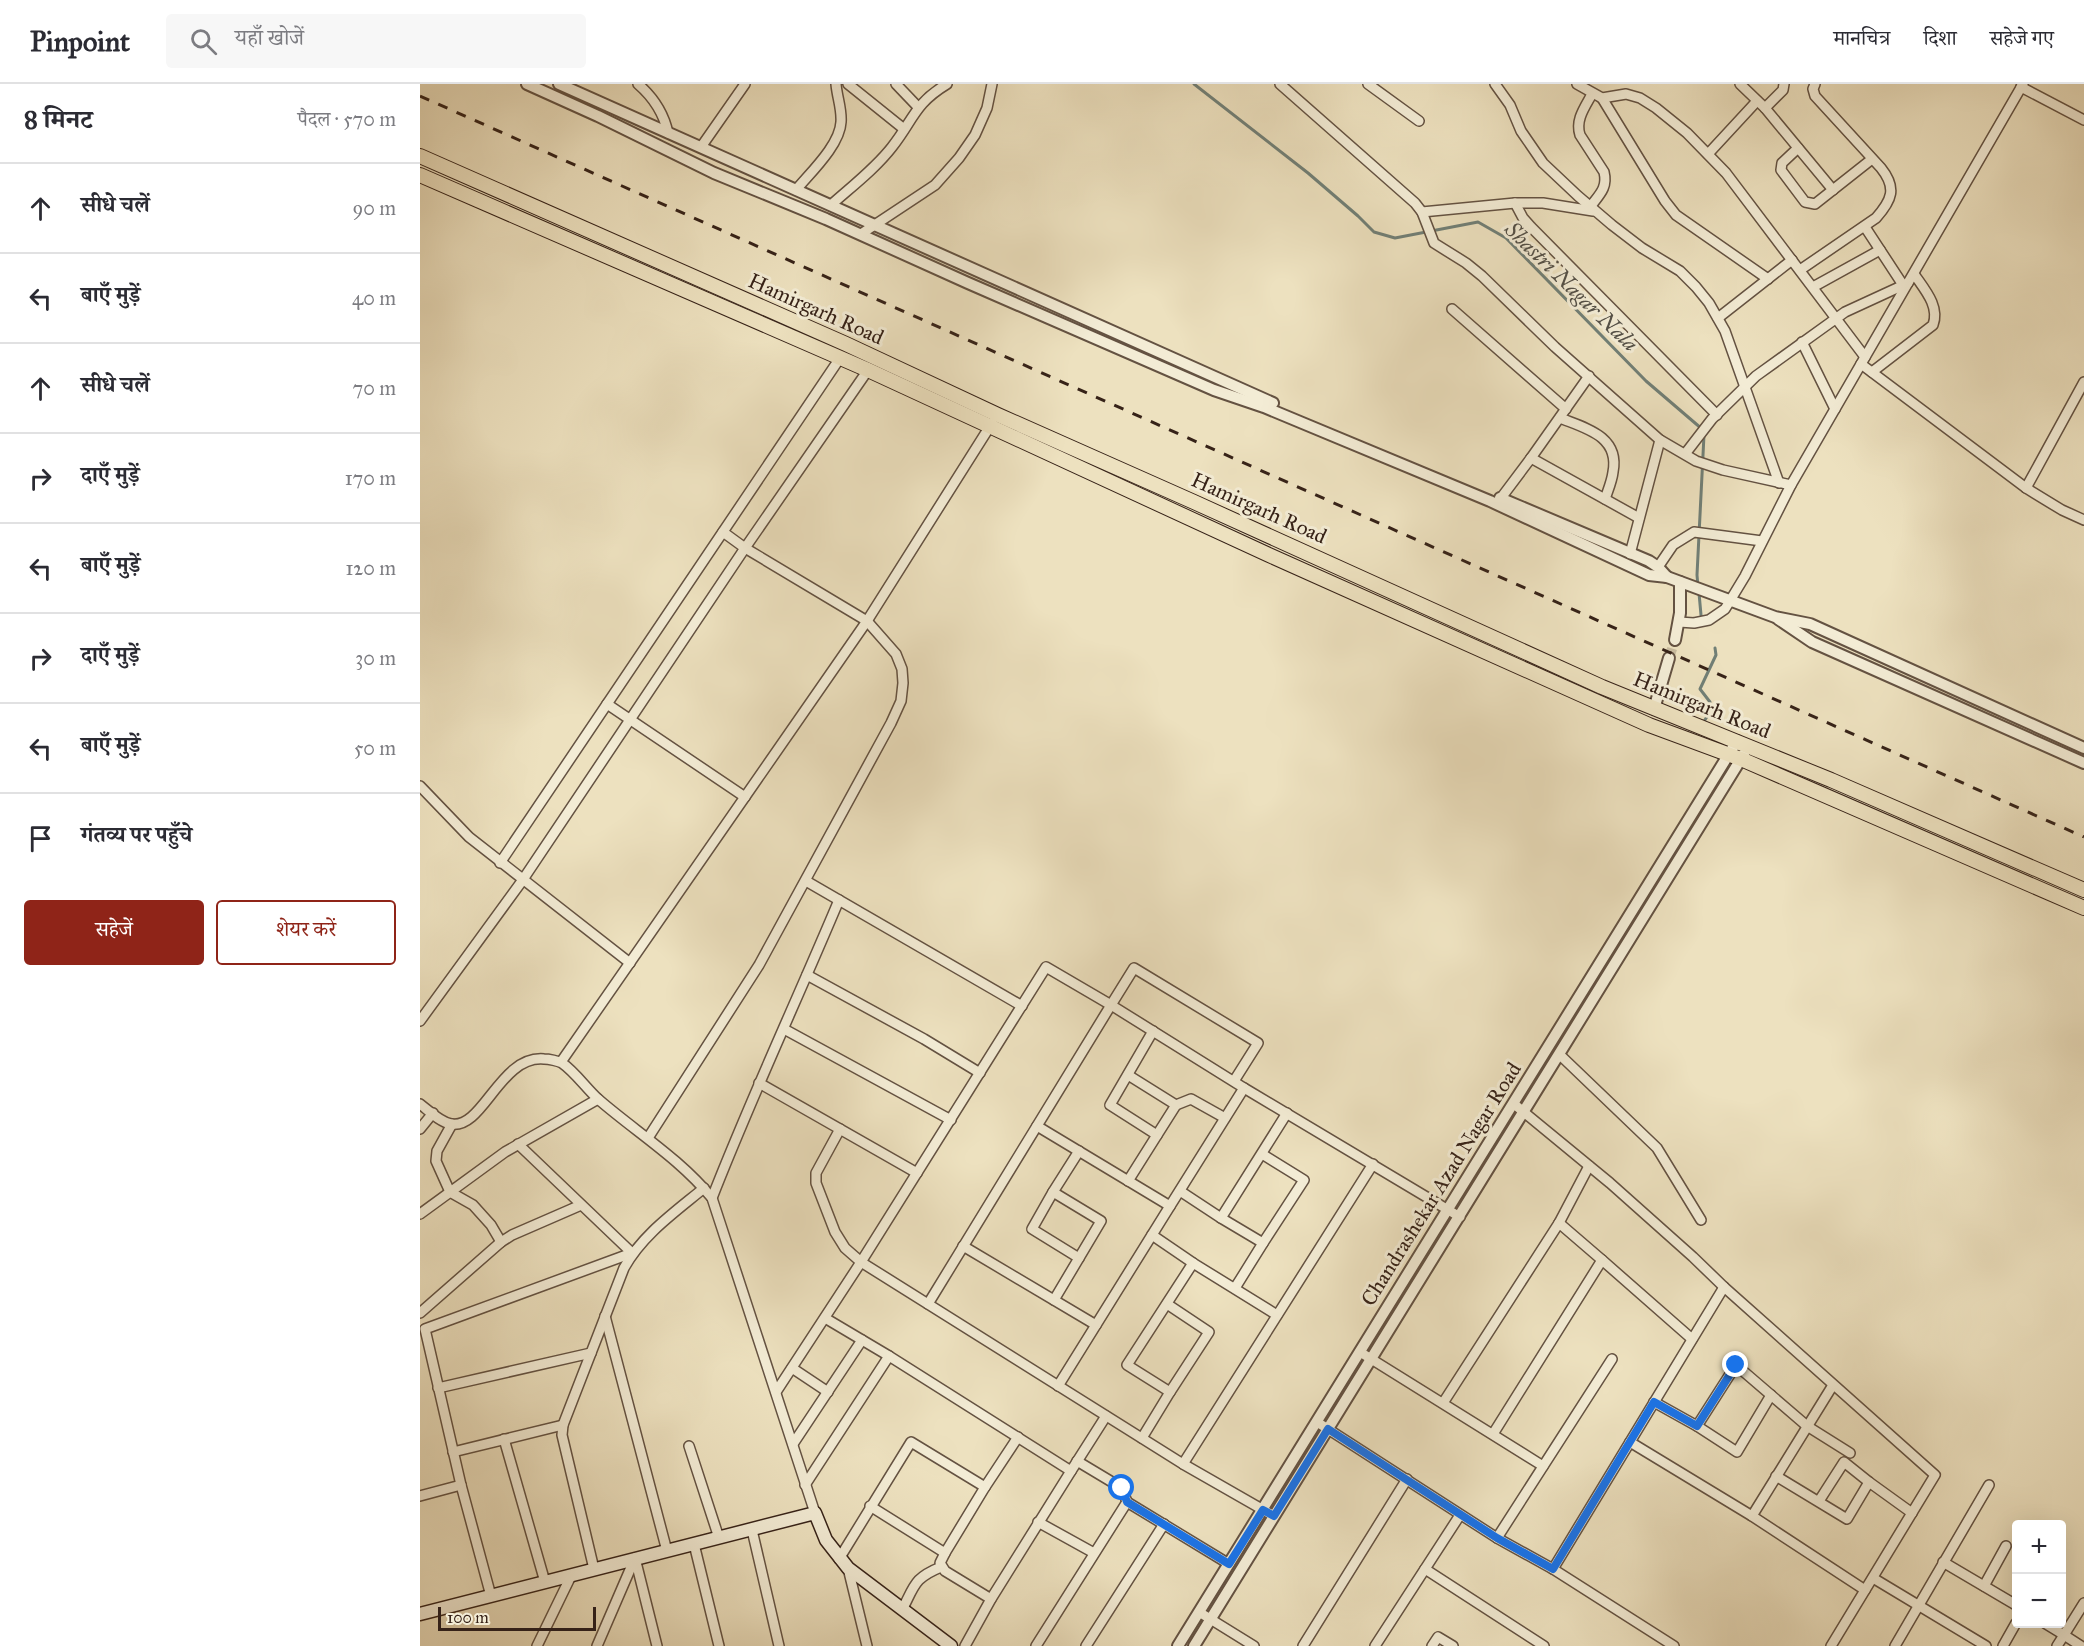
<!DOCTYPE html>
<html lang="hi">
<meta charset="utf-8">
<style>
:root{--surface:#fff;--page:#f7f7f7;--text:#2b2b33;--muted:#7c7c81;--line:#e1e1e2;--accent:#8f2418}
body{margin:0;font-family:"IM FELL Great Primer","Noto Serif Devanagari",serif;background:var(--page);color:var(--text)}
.controls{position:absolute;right:18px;bottom:18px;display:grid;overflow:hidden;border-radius:6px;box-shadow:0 6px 24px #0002}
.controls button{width:54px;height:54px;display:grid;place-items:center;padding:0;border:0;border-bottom:2px solid var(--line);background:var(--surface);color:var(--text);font:30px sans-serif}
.scale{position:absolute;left:18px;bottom:15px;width:158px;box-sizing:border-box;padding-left:6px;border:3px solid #362218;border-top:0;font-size:16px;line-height:21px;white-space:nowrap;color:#362218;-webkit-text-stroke:4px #f3ecd5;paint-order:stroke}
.stop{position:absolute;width:18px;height:18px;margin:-14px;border:4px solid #1a73e8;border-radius:50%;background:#fff}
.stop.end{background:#1a73e8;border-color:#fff;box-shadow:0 2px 6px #0008}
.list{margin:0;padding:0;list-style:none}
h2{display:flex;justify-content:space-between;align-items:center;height:78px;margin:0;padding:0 24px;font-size:26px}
h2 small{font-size:20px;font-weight:400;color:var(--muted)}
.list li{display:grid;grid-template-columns:39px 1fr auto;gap:18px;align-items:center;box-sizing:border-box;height:90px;padding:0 24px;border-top:2px solid var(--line)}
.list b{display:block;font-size:22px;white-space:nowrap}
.list em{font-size:20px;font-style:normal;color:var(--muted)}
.actions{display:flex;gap:12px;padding:18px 24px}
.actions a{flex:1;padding:14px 0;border:2px solid var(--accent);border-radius:6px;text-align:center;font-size:21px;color:var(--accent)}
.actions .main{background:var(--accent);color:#fff}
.icon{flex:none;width:33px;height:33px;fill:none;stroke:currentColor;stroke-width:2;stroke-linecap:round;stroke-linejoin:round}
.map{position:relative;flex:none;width:1664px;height:1562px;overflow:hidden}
header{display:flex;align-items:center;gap:36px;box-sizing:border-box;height:84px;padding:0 30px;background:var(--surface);border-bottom:2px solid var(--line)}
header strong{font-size:28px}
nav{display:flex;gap:33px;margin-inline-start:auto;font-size:21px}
.search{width:420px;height:54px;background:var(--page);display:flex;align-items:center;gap:15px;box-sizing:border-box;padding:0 21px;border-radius:6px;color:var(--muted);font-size:22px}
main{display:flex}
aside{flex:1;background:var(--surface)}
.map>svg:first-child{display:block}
</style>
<header>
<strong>Pinpoint</strong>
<div class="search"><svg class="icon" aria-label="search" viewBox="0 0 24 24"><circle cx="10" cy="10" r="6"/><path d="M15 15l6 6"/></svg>यहाँ खोजें</div>
<nav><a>मानचित्र</a><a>दिशा</a><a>सहेजे गए</a></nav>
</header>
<main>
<aside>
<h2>8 मिनट<small>पैदल · 570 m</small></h2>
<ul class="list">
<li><svg class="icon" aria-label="ahead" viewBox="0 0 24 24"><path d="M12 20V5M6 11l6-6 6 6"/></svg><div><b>सीधे चलें</b></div><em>90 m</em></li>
<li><svg class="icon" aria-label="left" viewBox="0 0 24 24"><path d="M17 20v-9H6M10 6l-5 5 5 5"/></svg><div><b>बाएँ मुड़ें</b></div><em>40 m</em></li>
<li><svg class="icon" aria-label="ahead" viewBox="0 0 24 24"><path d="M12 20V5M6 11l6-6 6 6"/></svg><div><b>सीधे चलें</b></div><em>70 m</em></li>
<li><svg class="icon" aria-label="right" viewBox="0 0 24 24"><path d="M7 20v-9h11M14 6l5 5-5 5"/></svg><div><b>दाएँ मुड़ें</b></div><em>170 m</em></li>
<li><svg class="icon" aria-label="left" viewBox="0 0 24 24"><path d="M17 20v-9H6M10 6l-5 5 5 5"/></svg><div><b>बाएँ मुड़ें</b></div><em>120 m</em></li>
<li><svg class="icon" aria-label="right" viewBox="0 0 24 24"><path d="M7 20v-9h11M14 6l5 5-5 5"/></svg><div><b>दाएँ मुड़ें</b></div><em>30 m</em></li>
<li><svg class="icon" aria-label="left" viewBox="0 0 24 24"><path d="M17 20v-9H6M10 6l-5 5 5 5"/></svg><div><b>बाएँ मुड़ें</b></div><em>50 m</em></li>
<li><svg class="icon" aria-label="arrive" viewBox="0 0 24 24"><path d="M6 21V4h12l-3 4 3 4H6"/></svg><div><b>गंतव्य पर पहुँचे</b></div></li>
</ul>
<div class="actions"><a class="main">सहेजें</a><a>शेयर करें</a></div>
</aside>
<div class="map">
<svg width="1664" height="1562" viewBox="0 0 1664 1562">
<rect width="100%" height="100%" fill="#ede1bf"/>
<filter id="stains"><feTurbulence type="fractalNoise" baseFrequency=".00333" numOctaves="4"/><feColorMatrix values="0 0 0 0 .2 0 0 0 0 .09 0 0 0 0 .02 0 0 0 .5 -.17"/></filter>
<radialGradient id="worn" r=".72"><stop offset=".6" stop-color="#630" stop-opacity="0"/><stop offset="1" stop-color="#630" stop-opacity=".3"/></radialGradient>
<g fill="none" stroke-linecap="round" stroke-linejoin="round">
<!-- stream -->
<g stroke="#717f76" stroke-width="3">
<path d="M 774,0 L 888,89 L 938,132 L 954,148 L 975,154 L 1058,138 L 1086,154 L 1226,297 L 1282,345"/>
<path d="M 1278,503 L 1277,491 L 1284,351"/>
<path d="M 1279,509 L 1281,531"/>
<path d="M 1283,639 L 1288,631 L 1290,618 L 1280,605 L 1296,571 L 1295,564"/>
</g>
<!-- tertiary-tunnel -->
<path stroke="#c8bb9e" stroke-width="10" stroke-dasharray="10 5" stroke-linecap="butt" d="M 1249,574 L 1255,556"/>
<!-- minor casing -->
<g stroke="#645242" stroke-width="12">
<g id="minor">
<path d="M 218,0 C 233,13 244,30 248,49"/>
<path d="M 428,0 L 484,45"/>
<path d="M 476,0 L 498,23"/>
<path d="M 860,0 L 995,119 L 1002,128 L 1014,159 L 1046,179 L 1062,192 L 1135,263 L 1240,356 L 1276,377 L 1303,386 L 1371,401"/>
<path d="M 948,0 L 999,37"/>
<path d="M 1075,0 L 1090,21 L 1101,47 L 1123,79 L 1158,112 L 1192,141 L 1222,164 L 1260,187 L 1276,203 L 1289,219 L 1305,247 L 1359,399"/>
<path d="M 1157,0 L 1182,14 L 1206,10 L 1220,14 L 1236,24 L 1267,49 L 1306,89 L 1445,273"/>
<path d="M 1320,0 L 1345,24 L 1413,106"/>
<path d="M 1601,3 L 1664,36"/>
<path d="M 1182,14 L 1245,117 L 1256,131 L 1348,195"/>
<path d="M 1345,24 L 1363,6 L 1364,0"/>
<path d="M 281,63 L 325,0"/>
<path d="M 1378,64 L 1362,79 L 1361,86 L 1385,118 L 1395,120 L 1452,75"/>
<path d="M 1288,70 L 1337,17"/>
<path d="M 376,106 C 390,89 420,61 421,38 C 422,25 417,13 416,0"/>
<path d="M 1095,119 L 1103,134 L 1111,143 L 1297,331"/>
<path d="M 411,121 C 431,103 455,85 472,63 C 494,35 494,20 527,0"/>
<path d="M 1170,123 C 1179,111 1188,104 1184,88 L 1160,51 C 1155,36 1165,23 1172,10"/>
<path d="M 1002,128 L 1095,119 L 1123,119 L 1173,127"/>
<path d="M 1445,143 L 1483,201"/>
<path d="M 441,150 L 515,101 L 539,74 L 555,51 L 567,24 L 572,0"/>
<path d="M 1380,186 L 1456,134 C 1472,116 1477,104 1461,84 L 1395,12 L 1393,5 L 1395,0"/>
<path d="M 1393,203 L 1460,166"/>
<path d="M 1032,225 L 1146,325"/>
<path d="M 1298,234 L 1372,176"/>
<path d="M 1382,258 L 1415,325"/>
<path d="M 1441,280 L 1606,404 L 1642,426 L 1664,436"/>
<path d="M 1452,288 L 1513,241 C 1520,222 1504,205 1494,190"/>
<path d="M 1140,334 C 1165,344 1200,352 1193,388 C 1192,397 1188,406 1185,415"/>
<path d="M 1265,370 L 1292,335 L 1336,292 L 1425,228 L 1488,199"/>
<path d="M 1111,374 L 1219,434"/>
<path d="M 1606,404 L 1664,298"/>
<path d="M 1081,414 L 1111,374 L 1169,292"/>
<path d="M 1210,470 L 1240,356"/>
<path d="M 1238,483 L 1253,461 L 1274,448 L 1342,457"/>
<path d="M 1259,538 L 1274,539 L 1289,536 L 1305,525 L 1325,492 L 1371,401 L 1603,0"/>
<path d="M 187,620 L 325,713"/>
<path d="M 0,702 L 49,753 L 210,879"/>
<path d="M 80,779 L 420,274"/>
<path d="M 386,797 L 602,922"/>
<path d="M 387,891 L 504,955 L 560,989"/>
<path d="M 0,937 L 102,797 L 325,464 L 448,286"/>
<path d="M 364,945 L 531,1036"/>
<path d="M 1140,971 L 1237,1064 L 1281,1136"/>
<path d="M 141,978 L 447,537 L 572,339"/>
<path d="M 708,991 L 756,1021 L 737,1051"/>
<path d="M 339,999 L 497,1089"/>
<path d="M 824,1004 L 1040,1133"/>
<path d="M 0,1020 C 9,1027 20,1038 31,1040 C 63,1046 80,971 124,975 C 129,975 138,977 142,979 C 155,988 166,1004 178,1015 C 216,1048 259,1074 292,1114 L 395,1429"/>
<path d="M 1094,1020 L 1190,1099 L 1273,1173 L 1304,1203 L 1515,1391 L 1411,1562"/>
<path d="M 756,1021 L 771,1015 L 805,1034"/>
<path d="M 32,1040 L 17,1067 L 16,1077 L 30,1108 L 53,1121 L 71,1141 L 81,1158"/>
<path d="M 617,1042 L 750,1122 L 824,1004 L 691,921 L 714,884 L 838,959 L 814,997"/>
<path d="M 0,1045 L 13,1029"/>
<path d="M 420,1045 L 396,1089 L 396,1099 L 415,1148 L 425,1164 L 441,1178 L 626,883 L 691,921 L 508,1220"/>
<path d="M 228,1054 L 339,881 L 471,639 L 481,617 L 483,599 L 482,585 L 476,570 L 447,537 L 325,464 L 303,448"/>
<path d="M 842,1070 L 884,1096 L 843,1159"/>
<path d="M 708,1097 L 737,1051 L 690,1021 L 733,947"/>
<path d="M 760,1107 L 801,1134"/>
<path d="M 633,1108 L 612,1145 L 659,1174"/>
<path d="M 292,1114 C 331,1014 377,916 419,816"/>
<path d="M 0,1130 L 85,1068 L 178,1015"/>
<path d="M 732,1151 L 773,1179"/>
<path d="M 543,1162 L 676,1241"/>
<path d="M 1182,1176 L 1272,1255"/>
<path d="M 815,1204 L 843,1159 L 801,1134 L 867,1029"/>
<path d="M 634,1216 L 681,1137 L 633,1108 L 659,1067"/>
<path d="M 747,1220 L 789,1248 L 750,1308"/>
<path d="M 0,1229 L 81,1158 L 92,1151 L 161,1121"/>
<path d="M 185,1232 L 247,1467"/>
<path d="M 405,1234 L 469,1272"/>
<path d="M 940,1268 L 1123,1382"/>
<path d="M 372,1284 L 408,1308"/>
<path d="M 638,1302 L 750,1122"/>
<path d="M 18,1304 L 171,1269"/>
<path d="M 356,1308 L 441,1178 L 763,1380 L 854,1432"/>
<path d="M 1234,1318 L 1277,1342 L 1316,1281 L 1387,1342 L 1430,1369"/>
<path d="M 1023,1319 L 1139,1139 L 1169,1082"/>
<path d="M 897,1338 L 1077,1454 L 1133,1485 L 1254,1562"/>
<path d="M 1277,1342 L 1317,1368 L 1351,1311"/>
<path d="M 1073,1350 L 1182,1176 L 1139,1139"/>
<path d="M 722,1354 L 750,1308 L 707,1281 L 773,1179 L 857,1231"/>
<path d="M 84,1355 L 125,1498"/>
<path d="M 1210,1358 L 1332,1432 L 1445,1506"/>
<path d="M 373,1360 L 442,1256"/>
<path d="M 269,1362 L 299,1454"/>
<path d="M 33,1368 L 143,1341"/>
<path d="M 657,1377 L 702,1404 L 707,1418"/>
<path d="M 763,1380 L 953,1080"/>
<path d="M 1356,1392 L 1427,1435 L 1449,1398 L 1492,1429"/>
<path d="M 385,1401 L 469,1272 L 651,1387 L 686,1332"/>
<path d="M 0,1412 L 41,1401"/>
<path d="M 1399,1417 L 1424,1378 L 1449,1398"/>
<path d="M 450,1422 L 525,1469 L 565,1403"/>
<path d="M 1332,1432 L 1413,1301"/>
<path d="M 618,1438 L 674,1469"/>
<path d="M 332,1446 L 359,1562"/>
<path d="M 1077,1454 L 1192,1275"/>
<path d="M 274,1460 L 299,1562"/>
<path d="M 525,1469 L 520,1479 L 525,1487 L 571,1515"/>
<path d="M 215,1474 L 237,1562"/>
<path d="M 419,1475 L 491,1358 L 565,1403 L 598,1353"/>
<path d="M 1523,1478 L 1596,1521"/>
<path d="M 428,1484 L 447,1562"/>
<path d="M 174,1485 L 142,1351 L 143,1341 L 204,1184 C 222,1151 255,1128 284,1104"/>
<path d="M 1005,1485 L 1124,1562"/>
<path d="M 1133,1485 L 1304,1203"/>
<path d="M 1453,1494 L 1566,1562"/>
<path d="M 1564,1502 L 1586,1462"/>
<path d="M 71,1512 L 41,1401 L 5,1245 L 212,1169 L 98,1060"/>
<path d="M 482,1526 C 495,1501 494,1494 521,1483"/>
<path d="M 779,1528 L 834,1562"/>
<path d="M 1626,1540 L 1644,1551 L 1664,1519"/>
<path d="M 117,1562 L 151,1492"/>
<path d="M 177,1562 L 215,1474"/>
<path d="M 545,1562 L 571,1515 L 651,1387"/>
<path d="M 616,1562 L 707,1418 L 809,1480"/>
<path d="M 666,1562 L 744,1440"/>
<path d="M 883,1562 L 987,1395"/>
<path d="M 955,1562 L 1040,1431"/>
<path d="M 1012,1562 L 1018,1553 L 1033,1562"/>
<path d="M 1475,1562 L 1569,1401"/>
<path d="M 1583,1562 L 1596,1539"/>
<path d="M 1637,1562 L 1644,1551 L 1661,1562"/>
</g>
</g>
<!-- tertiary casing -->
<g stroke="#645242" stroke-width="14">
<g id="tertiary">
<path d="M 107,0 L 178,32 L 294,89 L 406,135 L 548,199 L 794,306 L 844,323 L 1070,417 L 1229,491 L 1247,493 L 1355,533 L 1390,540 L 1664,664"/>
<path d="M 139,0 L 853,319"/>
<path d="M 1080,414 L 1229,477 L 1238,483 L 1247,493"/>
<path d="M 1358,535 L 1392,558 L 1664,679"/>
<path d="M 1255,556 L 1260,529 L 1260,498"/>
<path d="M 1234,625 L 1249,574"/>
<path d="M 758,1562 L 1317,657"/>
<path d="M 774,1562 L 1324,670"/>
</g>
</g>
<!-- secondary casing -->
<g stroke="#362218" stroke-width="15">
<path id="secondary" d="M 0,1530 L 395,1429 L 406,1456 L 428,1484 L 531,1562"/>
</g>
<!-- primary casing -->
<g stroke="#362218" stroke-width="16">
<g id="primary">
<path d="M 0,72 L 426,260 L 578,331 L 774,418 L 1182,603 L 1411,696 L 1664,806"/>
<path d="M 0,91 L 448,286 L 849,471 L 1229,641 L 1321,675 L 1664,824"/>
</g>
</g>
<!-- minor -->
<use href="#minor" stroke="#f3ecd5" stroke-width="9"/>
<!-- tertiary -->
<use href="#tertiary" stroke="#f3ecd5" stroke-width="10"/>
<!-- secondary -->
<use href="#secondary" stroke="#f3ecd5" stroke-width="12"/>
<!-- primary -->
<use href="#primary" stroke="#ede1bf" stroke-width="14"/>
<!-- rail -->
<path stroke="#362218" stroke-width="3" stroke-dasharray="10 10" stroke-linecap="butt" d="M 0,12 L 1664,753"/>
</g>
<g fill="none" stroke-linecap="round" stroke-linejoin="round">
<!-- route -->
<path stroke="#1a73e8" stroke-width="8" d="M 702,1404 L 707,1418 L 809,1480 L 843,1426 L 854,1432 L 908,1345 L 1077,1454 L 1133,1485 L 1234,1318 L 1277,1342 L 1316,1281"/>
</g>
<g text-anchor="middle" stroke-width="6" stroke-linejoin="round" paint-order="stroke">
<!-- street labels -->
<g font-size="21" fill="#362218" stroke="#f3ecd5">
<text transform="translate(396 225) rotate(24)" y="7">Hamirgarh Road</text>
<text transform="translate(839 424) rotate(24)" y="7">Hamirgarh Road</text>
<text transform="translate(1282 621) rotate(22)" y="7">Hamirgarh Road</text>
<text transform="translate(1021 1100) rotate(-58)" y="7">Chandrashekar Azad Nagar Road</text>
</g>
<!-- water labels -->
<g font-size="22" font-style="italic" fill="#545047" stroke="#f3ecd5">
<text transform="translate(1152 202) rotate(44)" y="8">Shastri Nagar Nala</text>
</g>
</g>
<rect width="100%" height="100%" filter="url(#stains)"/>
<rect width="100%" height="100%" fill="url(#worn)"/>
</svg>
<div class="controls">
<button>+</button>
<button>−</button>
</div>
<div class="scale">100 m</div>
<div class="stop" style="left:702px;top:1404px"></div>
<div class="stop end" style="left:1316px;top:1281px"></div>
</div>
</main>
